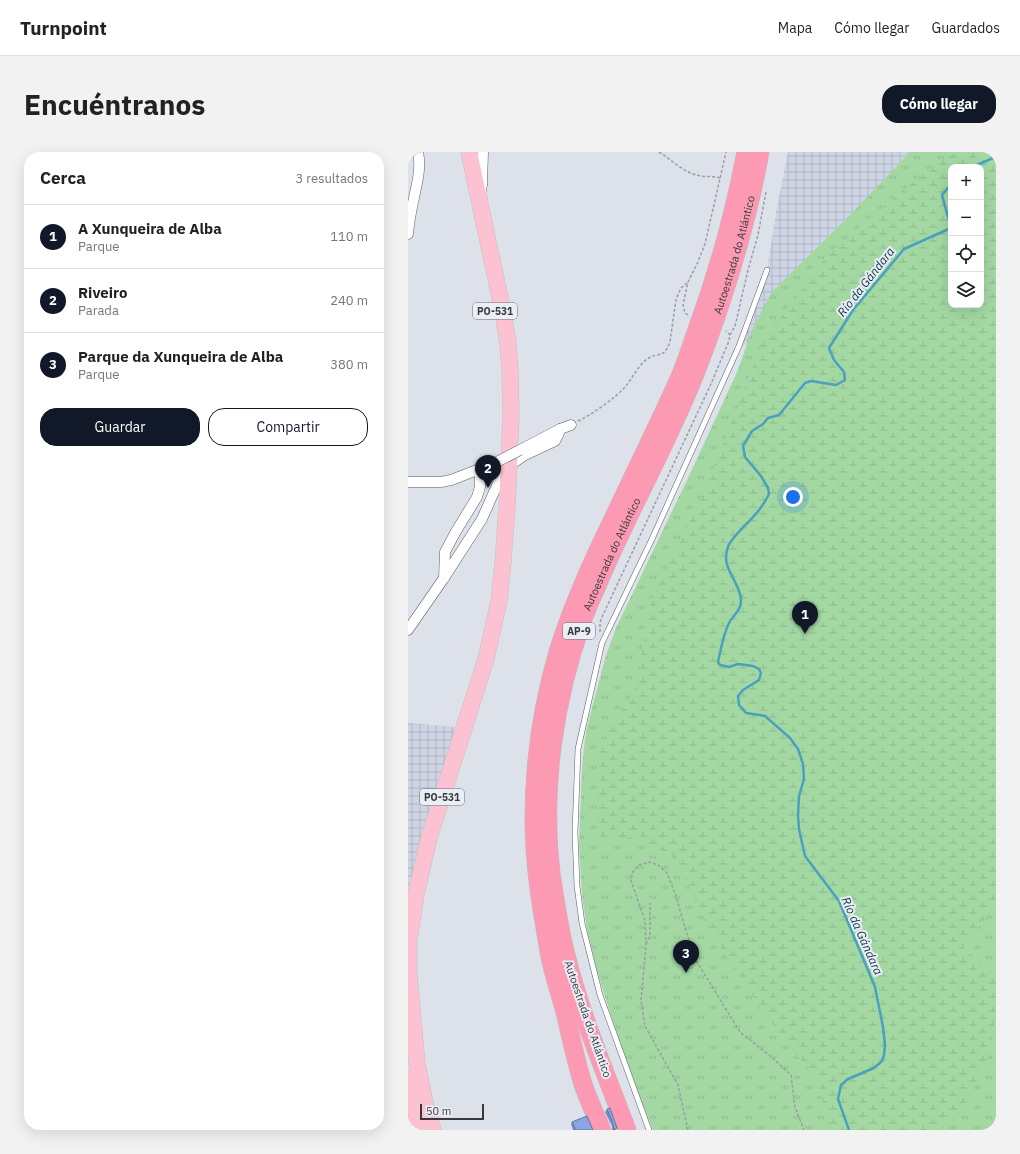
<!DOCTYPE html>
<html lang="es">
<meta charset="utf-8">
<style>
:root{--surface:#fff;--page:#f2f2f2;--text:#222;--muted:#767676;--line:#e0e0e0;--accent:#111827}
body{margin:0;font-family:"IBM Plex Sans",sans-serif;background:var(--page);color:var(--text)}
.controls{position:absolute;right:12px;top:12px;display:grid;overflow:hidden;border-radius:8px;box-shadow:0 4px 16px #0002}
.controls button{width:36px;height:36px;display:grid;place-items:center;padding:0;border:0;border-bottom:1px solid var(--line);background:var(--surface);color:var(--text);font:20px sans-serif}
.scale{position:absolute;left:12px;bottom:10px;width:64px;box-sizing:border-box;padding-left:4px;border:2px solid #37393c;border-top:0;font-size:11px;line-height:14px;white-space:nowrap;color:#37393c;-webkit-text-stroke:3px #eaeef6;paint-order:stroke}
.you{position:absolute;left:385px;top:345px;width:14px;height:14px;margin:-10px;border:3px solid #fff;border-radius:50%;background:#1a73e8;box-shadow:0 0 0 6px #1a73e833}
.badge{display:grid;place-items:center;width:26px;height:26px;border-radius:50%;background:var(--accent);color:#fff;font-size:13px;font-weight:700}
.pin{position:absolute;translate:-50% -33px;filter:drop-shadow(0 1px 2px #0008)}
.pin::after{content:'';position:absolute;top:21px;width:14px;height:12px;background:inherit;clip-path:polygon(0 0,100% 0,50% 100%)}
.list{margin:0;padding:0;list-style:none}
h2{display:flex;justify-content:space-between;align-items:center;height:52px;margin:0;padding:0 16px;font-size:17px}
h2 small{font-size:13px;font-weight:400;color:var(--muted)}
.list li{display:grid;grid-template-columns:26px 1fr auto;gap:12px;align-items:center;box-sizing:border-box;height:64px;padding:0 16px;border-top:1px solid var(--line)}
.list b{display:block;font-size:15px;white-space:nowrap}
.list p{margin:0;font-size:13px;white-space:nowrap;color:var(--muted)}
.list em{font-size:13px;font-style:normal;color:var(--muted)}
.actions{display:flex;gap:8px;padding:12px 16px}
.actions a{flex:1;padding:9px 0;border:1px solid var(--accent);border-radius:16px;text-align:center;font-size:14px;color:var(--accent)}
.actions .main{background:var(--accent);color:#fff}
.icon{flex:none;width:22px;height:22px;fill:none;stroke:currentColor;stroke-width:2;stroke-linecap:round;stroke-linejoin:round}
.map{position:relative;flex:none;width:588px;height:978px;overflow:hidden;border-radius:16px}
header{display:flex;align-items:center;gap:24px;box-sizing:border-box;height:56px;padding:0 20px;background:var(--surface);border-bottom:1px solid var(--line)}
header strong{font-size:19px}
nav{display:flex;gap:22px;margin-inline-start:auto;font-size:14px}
.intro{display:flex;align-items:center;justify-content:space-between;box-sizing:border-box;height:96px;padding:0 24px}
h1{margin:0;font-size:28px}
.button{padding:10px 18px;border-radius:16px;background:var(--accent);color:#fff;font-size:14px;font-weight:700}
main{display:flex;gap:24px;padding:0 24px}
aside{flex:1;background:var(--surface);border-radius:16px;box-shadow:0 4px 16px #0002}
.map>svg:first-child{display:block}
</style>
<header>
<strong>Turnpoint</strong>
<nav><a>Mapa</a><a>Cómo llegar</a><a>Guardados</a></nav>
</header>
<div class="intro"><h1>Encuéntranos</h1><a class="button">Cómo llegar</a></div>
<main>
<aside>
<h2>Cerca<small>3 resultados</small></h2>
<ul class="list">
<li><span class="badge">1</span><div><b>A Xunqueira de Alba</b><p>Parque</p></div><em>110 m</em></li>
<li><span class="badge">2</span><div><b>Riveiro</b><p>Parada</p></div><em>240 m</em></li>
<li><span class="badge">3</span><div><b>Parque da Xunqueira de Alba</b><p>Parque</p></div><em>380 m</em></li>
</ul>
<div class="actions"><a class="main">Guardar</a><a>Compartir</a></div>
</aside>
<div class="map">
<svg width="588" height="978" viewBox="0 0 588 978">
<defs>
<pattern id="industrial-grid" width="8" height="8" patternUnits="userSpaceOnUse"><rect width="8" height="8" fill="#cdd4e3"/><path d="M0 4h8M4 0v8" fill="none" stroke="#b1b7c4"/></pattern>
<pattern id="grass-tufts" width="24" height="20" patternUnits="userSpaceOnUse"><rect width="24" height="20" fill="#a3d8a3"/><path d="M3 7l-1-3M5 7V3M7 7l1-3M15 17l-1-3M17 17v-4M19 17l1-3" fill="none" stroke="#8dba8d"/></pattern>
<pattern id="wetland-marsh" width="20" height="14" patternUnits="userSpaceOnUse"><rect width="20" height="14" fill="#a3d8a3"/><path d="M1 5h8M5 5V1M11 12h8M15 12V8" fill="none" stroke="#8dba8d"/></pattern>
</defs>
<rect width="100%" height="100%" fill="#dde1e9"/>
<!-- industrial -->
<g fill="url(#industrial-grid)">
<path d="M 380,0 L 553,0 L 355,189 L 331,194 L 359,118 L 368,61 Z"/>
<path d="M 0,571 L 49,575 L 0,745 Z"/>
</g>
<!-- grass -->
<path fill="url(#grass-tufts)" fill-rule="evenodd" d="M 502,0 L 588,0 L 588,978 L 245,978 L 222,921 L 206,873 L 189,819 L 179,777 L 174,743 L 171,691 L 174,618 L 176,595 L 179,575 L 198,503 L 208,476 L 280,326 L 330,218 L 343,180 L 363,141 L 443,62 ZM 543,15 L 573,15 L 573,153 L 543,153 Z"/>
<!-- wetland -->
<path fill="url(#wetland-marsh)" fill-rule="evenodd" d="M 548,0 L 588,0 L 588,753 L 555,795 L 588,824 L 588,865 L 578,909 L 551,964 L 532,978 L 423,978 L 408,926 L 355,860 L 303,781 L 268,707 L 229,685 L 189,688 L 192,592 L 226,539 L 243,449 L 297,338 L 355,189 L 419,103 L 517,20 ZM 543,15 L 573,15 L 573,153 L 543,153 Z"/>
<g fill="none" stroke-linecap="round" stroke-linejoin="round">
<!-- stream -->
<g stroke="#49a1bf" stroke-width="2.5">
<path d="M 564,15 L 588,5"/>
<path d="M 441,978 L 430,947 L 433,933 L 440,927 L 466,916 L 474,909 L 476,903 L 477,893 L 475,875 L 467,835 L 431,749 L 397,704 L 391,677 L 390,664 L 391,644 L 396,627 L 395,612 L 390,597 L 382,586 L 357,564 L 338,561 L 331,553 L 330,544 L 335,538 L 351,528 L 353,521 L 351,517 L 345,514 L 330,512 L 321,515 L 312,513 L 310,510 C 313,497 315,483 321,471 C 325,463 334,458 333,447 C 331,428 312,416 320,395 C 322,387 339,372 345,365 C 352,358 357,350 361,342 L 360,336 L 353,324 L 337,305 L 335,294 L 344,279 L 355,272 L 360,266 L 371,263 L 397,231 L 403,229 L 428,233 L 437,228 L 436,220 L 426,208 L 421,196 L 445,158 L 496,97 L 543,76 L 534,43 L 543,32"/>
</g>
<!-- service casing -->
<g stroke="#5c5f67" stroke-width="6">
<path id="service" d="M 241,978 L 192,843 L 174,771 L 169,734 L 167,681 L 170,597 L 194,491 L 244,387 L 331,194 L 359,118"/>
</g>
<!-- minor casing -->
<g stroke="#5c5f67" stroke-width="11">
<g id="minor">
<path d="M 73,38 L 74,33 L 75,0"/>
<path d="M 0,82 C 1,68 4,55 7,41 C 10,27 13,14 10,0"/>
<path d="M 112,298 L 152,277 L 163,273"/>
<path d="M 0,330 L 33,330 L 43,328 L 77,315"/>
<path d="M 36,426 L 37,400 L 47,381 L 69,345 L 72,335 L 72,317"/>
<path d="M 0,478 L 36,426 L 74,367 L 94,322 L 101,314 L 117,303 L 147,289 L 151,281 L 152,277"/>
</g>
</g>
<!-- primary casing -->
<g stroke="#bfc0c1" stroke-width="17">
<g id="primary">
<path d="M 0,927 L 6,956 L 13,978"/>
<path d="M 25,978 L 17,951 L 9,912 L 1,824 L 1,787 L 8,742 L 21,686 L 78,507 L 91,449 L 95,410 L 99,355 L 103,265 L 102,218 L 100,191 L 94,155 L 61,0"/>
</g>
</g>
<!-- motorway casing -->
<g stroke="#bfc0c1" stroke-width="19">
<g id="motorway">
<path d="M 194,978 C 188,964 181,949 176,935 C 168,911 163,885 157,860 C 152,842 146,824 142,805 C 134,760 126,714 126,668 C 126,611 134,554 150,500 C 164,454 184,410 205,367 C 227,320 250,274 271,227 C 277,213 282,198 287,183 C 309,124 326,62 338,0"/>
<path id="s1" d="M 219,978 C 197,920 173,863 158,803 C 151,776 147,748 143,721 C 133,636 146,548 175,467 C 179,456 184,445 189,434 C 213,376 243,322 268,266 C 286,228 300,189 313,150 C 329,101 343,51 352,0"/>
</g>
</g>
<!-- path -->
<g stroke="#9a9da3" stroke-width="1.5" stroke-dasharray="3 2" stroke-linecap="butt">
<path d="M 251,0 C 264,8 277,22 293,24 C 300,25 306,24 313,26"/>
<path d="M 280,163 L 277,161 L 275,153 L 280,130 L 289,112 L 297,92 L 318,0"/>
<path d="M 322,183 L 327,174 L 340,118 L 350,83 L 358,40"/>
<path d="M 170,269 C 182,264 210,244 218,234 C 225,225 230,214 239,207 C 251,199 255,208 262,190 L 268,147 L 273,136 L 280,130"/>
<path d="M 192,480 L 192,471 L 194,465 L 302,234 L 321,189 L 322,183 L 318,179"/>
<path d="M 238,792 L 242,784 L 242,751"/>
<path d="M 280,978 L 270,933 L 237,874 L 233,848 L 238,794 L 237,769 L 223,729 L 224,721 L 231,713 L 242,710 L 250,713 L 259,721 L 268,744 L 277,776 L 289,810 L 332,880 L 361,903 L 383,923 L 387,955 L 396,978"/>
</g>
<!-- service -->
<use href="#service" stroke="#fff" stroke-width="5"/>
<!-- minor -->
<use href="#minor" stroke="#fff" stroke-width="10"/>
<!-- primary -->
<use href="#primary" stroke="#fdc2d1" stroke-width="16"/>
<!-- motorway -->
<use href="#motorway" stroke="#fc9ab3" stroke-width="18"/>
<!-- minor-bridge casing -->
<g stroke="#5c5f67" stroke-width="11" stroke-linecap="butt">
<path id="minor-bridge" d="M 83,313 L 112,298"/>
</g>
<!-- minor-bridge -->
<use href="#minor-bridge" stroke="#fff" stroke-width="10"/>
</g>
<!-- wall -->
<g fill="#788ec3">
<path d="M 199,957 L 208,978 L 204,978 L 204,974 L 197,960 Z"/>
<path d="M 164,970 L 185,978 L 165,978 L 163,972 Z"/>
</g>
<!-- building -->
<g fill="#8ba5e3" stroke="#61749f">
<path d="M 202,956 L 209,976 L 206,978 L 205,972 L 199,957 Z"/>
<path d="M 179,964 L 185,978 L 168,978 L 164,970 Z"/>
</g>
<g text-anchor="middle" stroke-width="4" stroke-linejoin="round" paint-order="stroke">
<!-- shield labels -->
<g fill="#eaeef6" stroke="#6d6f74" stroke-width="1">
<rect x="65" y="151" width="44" height="16" rx="3"/>
<rect x="155" y="471" width="32" height="16" rx="3"/>
<rect x="12" y="637" width="44" height="16" rx="3"/>
</g>
<g font-size="10" font-weight="bold" fill="#37393c">
<text x="87" y="163">PO-531</text>
<text x="171" y="483">AP-9</text>
<text x="34" y="649">PO-531</text>
</g>
<!-- street labels -->
<g font-size="11" fill="#37393c" stroke="#eaeef6">
<text dy="4" stroke="none"><textPath href="#s1" startOffset="922">Autoestrada do Atlántico</textPath></text>
<text dy="4" stroke="none"><textPath href="#s1" startOffset="598">Autoestrada do Atlántico</textPath></text>
<text transform="translate(180 867) rotate(71)" y="4">Autoestrada do Atlántico</text>
</g>
<!-- water labels -->
<g font-size="12" font-style="italic" fill="#08323f" stroke="#eaeef6">
<text transform="translate(458 130) rotate(-52)" y="4">Río da Gándara</text>
<text transform="translate(454 784) rotate(66)" y="4">Río da Gándara</text>
</g>
</g>
</svg>
<div class="controls">
<button>+</button>
<button>−</button>
<button><svg class="icon" aria-label="locate" viewBox="0 0 24 24"><circle cx="12" cy="12" r="6"/><path d="M12 2v4M12 18v4M2 12h4M18 12h4"/></svg></button>
<button><svg class="icon" aria-label="layers" viewBox="0 0 24 24"><path d="M12 4l9 5-9 5-9-5zM3 14l9 5 9-5"/></svg></button>
</div>
<div class="scale">50 m</div>
<div class="you"></div>
<div class="pin badge" style="left:397px;top:482px">1</div>
<div class="pin badge" style="left:80px;top:336px">2</div>
<div class="pin badge" style="left:278px;top:821px">3</div>
</div>
</main>
